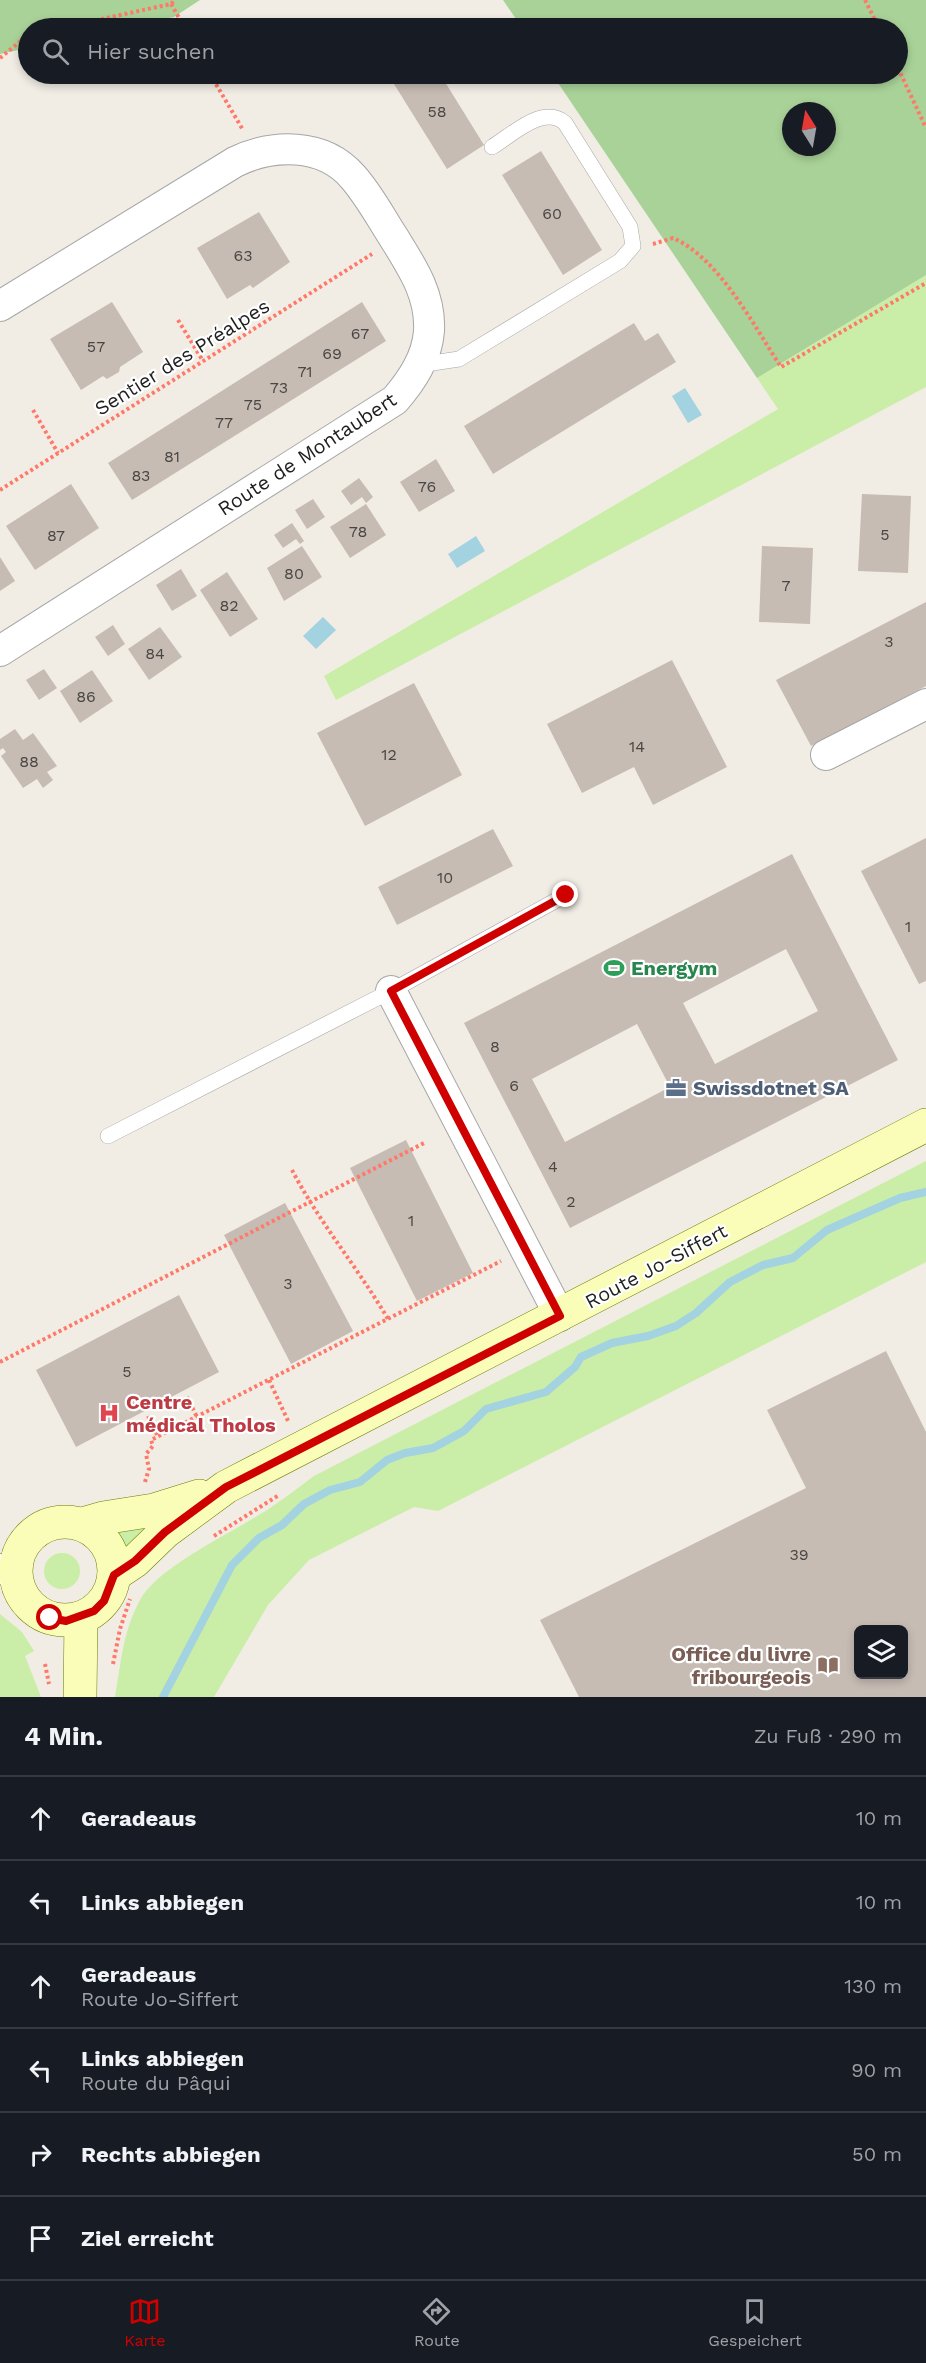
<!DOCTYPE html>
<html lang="de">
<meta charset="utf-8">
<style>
:root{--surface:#171b24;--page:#242831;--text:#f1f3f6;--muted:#9ea1a6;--line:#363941;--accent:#cf0100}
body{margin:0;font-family:"Work Sans",sans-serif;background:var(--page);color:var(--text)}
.controls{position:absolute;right:18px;bottom:18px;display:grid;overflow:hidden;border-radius:9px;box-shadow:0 3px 9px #0003}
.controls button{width:54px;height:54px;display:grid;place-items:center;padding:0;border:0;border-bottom:2px solid var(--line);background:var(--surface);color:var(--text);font:30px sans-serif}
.compass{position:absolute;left:782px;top:102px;width:54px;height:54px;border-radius:50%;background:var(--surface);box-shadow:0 3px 9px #0003;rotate:349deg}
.stop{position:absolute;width:18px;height:18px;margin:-14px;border:4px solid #cf0100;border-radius:50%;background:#fff}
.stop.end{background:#cf0100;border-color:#fff;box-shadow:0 2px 6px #0008}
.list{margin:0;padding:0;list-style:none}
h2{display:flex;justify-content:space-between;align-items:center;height:78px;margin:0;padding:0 24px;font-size:26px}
h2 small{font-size:20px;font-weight:400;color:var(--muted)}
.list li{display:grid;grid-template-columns:39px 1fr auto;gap:18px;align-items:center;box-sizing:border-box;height:84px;padding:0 24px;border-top:2px solid var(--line)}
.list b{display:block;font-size:22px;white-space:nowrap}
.list p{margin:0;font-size:20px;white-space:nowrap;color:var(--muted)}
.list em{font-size:20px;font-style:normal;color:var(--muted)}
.icon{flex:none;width:33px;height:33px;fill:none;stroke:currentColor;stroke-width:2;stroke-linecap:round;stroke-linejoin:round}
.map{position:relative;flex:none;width:926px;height:1697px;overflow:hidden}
.search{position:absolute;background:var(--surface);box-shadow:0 3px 9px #0003;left:18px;right:18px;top:18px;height:66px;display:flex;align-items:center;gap:15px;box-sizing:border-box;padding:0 21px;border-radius:33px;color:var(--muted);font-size:22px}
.sheet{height:582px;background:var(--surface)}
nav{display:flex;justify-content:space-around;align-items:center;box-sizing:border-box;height:84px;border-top:2px solid var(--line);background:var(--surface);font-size:16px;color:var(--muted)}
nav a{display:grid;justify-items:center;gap:3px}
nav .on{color:var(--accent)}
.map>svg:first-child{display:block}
</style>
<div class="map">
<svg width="926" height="1697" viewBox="0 0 926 1697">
<rect width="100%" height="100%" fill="#f1ede5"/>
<!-- grass -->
<g fill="#caeda8">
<path d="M 926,275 L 926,387 L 336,700 L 324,676 L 778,409 L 757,378 Z"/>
<path d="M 926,1161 L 926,1262 L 438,1511 L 414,1507 L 309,1560 L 268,1605 L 214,1697 L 115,1697 C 121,1663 123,1631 140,1600 C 158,1566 236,1531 270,1508 C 285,1498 299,1487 314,1476 Z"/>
<path d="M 145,1521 L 150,1532 L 125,1547 L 122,1547 L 112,1531 Z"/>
<circle cx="62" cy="1571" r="18"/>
<path d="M 0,1614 L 22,1632 L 34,1651 L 25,1656 L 41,1697 L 0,1697 Z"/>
</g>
<!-- forest -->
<g fill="#a9d298" fill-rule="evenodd">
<path d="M 0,0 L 200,0 L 174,17 L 119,28 L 28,28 L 28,48 L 0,54 Z"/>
<path d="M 503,0 L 926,0 L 926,275 L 757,378 L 552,74 L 898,74 L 898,28 L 522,28 ZM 791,111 L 827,111 L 827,147 L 791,147 Z"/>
</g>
<!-- water -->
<g fill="#a3d2e0">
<path d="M 685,388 L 702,415 L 688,423 L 672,396 Z"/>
<path d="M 476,536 L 485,551 L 457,568 L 448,554 Z"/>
<path d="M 323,617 L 336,630 L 316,649 L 303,636 Z"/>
</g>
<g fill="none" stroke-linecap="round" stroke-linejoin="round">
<!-- stream -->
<path stroke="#a3d2e0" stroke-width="8" d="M 163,1697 L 232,1565 L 259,1538 L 282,1525 L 304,1504 L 330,1490 L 360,1482 L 387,1460 L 405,1453 L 433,1448 L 464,1431 L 486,1409 L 546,1392 L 575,1367 L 581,1357 L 612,1343 L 648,1336 L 676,1326 L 696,1313 L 730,1282 L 763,1265 L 793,1258 L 827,1230 L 900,1198 L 926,1192"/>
</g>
<!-- building -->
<g fill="#c6bcb4" fill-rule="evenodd">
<path d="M 393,74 L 440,74 L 484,145 L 447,169 L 389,76 Z"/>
<path d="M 541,151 L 602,250 L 563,275 L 502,175 Z"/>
<path d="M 259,212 L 290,262 L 253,288 L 250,285 L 227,299 L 197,248 Z"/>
<path d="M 112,302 L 143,352 L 120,367 L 119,372 L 107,379 L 103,376 L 81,390 L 50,339 Z"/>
<path d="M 362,302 L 386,341 L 132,500 L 108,463 Z"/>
<path d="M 634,323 L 645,341 L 658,333 L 676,362 L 493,474 L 464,426 Z"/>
<path d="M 436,459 L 455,491 L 419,512 L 400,482 Z"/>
<path d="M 359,478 L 373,497 L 366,503 L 362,497 L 351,505 L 341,491 Z"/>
<path d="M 71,484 L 99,528 L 35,570 L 6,526 Z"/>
<path d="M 862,494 L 911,496 L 908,573 L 858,571 Z"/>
<path d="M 313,499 L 325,517 L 307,529 L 295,510 Z"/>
<path d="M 366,504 L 386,535 L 350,558 L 330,527 Z"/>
<path d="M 292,523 L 304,541 L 300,544 L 296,539 L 283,548 L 274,535 Z"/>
<path d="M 302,546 L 322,577 L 284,601 L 267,568 Z"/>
<path d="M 762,546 L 813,548 L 810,624 L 759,622 Z"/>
<path d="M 0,557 L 15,581 L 0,591 Z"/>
<path d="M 181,569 L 197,596 L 172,611 L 156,585 Z"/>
<path d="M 227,572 L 258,619 L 230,637 L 200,590 Z"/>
<path d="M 926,602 L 926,686 L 811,746 L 776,680 Z"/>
<path d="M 113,625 L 125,644 L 108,656 L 95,637 Z"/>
<path d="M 160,627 L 182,657 L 149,680 L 128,649 Z"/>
<path d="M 672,660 L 727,767 L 653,805 L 634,767 L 582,793 L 547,724 Z"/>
<path d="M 44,669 L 57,688 L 39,700 L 26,680 Z"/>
<path d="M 92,670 L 113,701 L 80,723 L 60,691 Z"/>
<path d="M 414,683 L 462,775 L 365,826 L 317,733 Z"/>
<path d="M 15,729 L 23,740 L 33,733 L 57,766 L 47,772 L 53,780 L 43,788 L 37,779 L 23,788 L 1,756 L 6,752 L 3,748 L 0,750 L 0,739 Z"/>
<path d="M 493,829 L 513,866 L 397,925 L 378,887 Z"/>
<path d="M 926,838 L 926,981 L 919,984 L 861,871 Z"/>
<path d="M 792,854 L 898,1060 L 570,1228 L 464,1023 ZM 786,949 L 818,1011 L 715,1064 L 683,1003 ZM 637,1024 L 670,1087 L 565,1142 L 532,1079 Z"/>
<path d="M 406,1140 L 473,1273 L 417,1301 L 350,1168 Z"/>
<path d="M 285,1203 L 353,1331 L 291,1364 L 224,1235 Z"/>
<path d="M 179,1295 L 219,1372 L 76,1447 L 36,1370 Z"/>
<path d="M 886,1351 L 926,1432 L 926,1697 L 579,1697 L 540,1620 L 806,1488 L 767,1410 ZM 858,1630 L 904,1630 L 904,1674 L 858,1674 Z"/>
</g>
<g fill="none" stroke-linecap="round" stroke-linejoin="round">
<!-- lane casing -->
<g stroke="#a6a6a6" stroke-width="16">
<g id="lane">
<path d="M 419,365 L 459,359 L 620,261 L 633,246 L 630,227 L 565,123 C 543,104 512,135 492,147"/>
<path d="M 108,1136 L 391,991 L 566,895"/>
</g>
</g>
<!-- street casing -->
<g stroke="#a6a6a6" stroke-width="32">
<g id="street">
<path d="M 0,306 L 235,162 C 272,144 323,142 353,177 C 369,195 381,218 394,238 C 412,267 431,295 429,331 C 427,358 412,380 395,400 L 0,651"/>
<path d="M 826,755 L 926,704"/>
<path d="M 391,991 L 560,1316"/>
<path d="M 0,1569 L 15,1571"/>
</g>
</g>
<!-- secondary casing -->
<g stroke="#6f7d00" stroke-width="34">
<g id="secondary">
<circle cx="65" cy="1571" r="49"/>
<path d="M 82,1524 L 103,1518 L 154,1510 L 199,1496"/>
<path d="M 114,1575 L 135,1561 L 165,1532 L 226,1487 L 926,1125"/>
<path d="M 80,1697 L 81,1618"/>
</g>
</g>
<!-- path -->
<g stroke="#ff7868" stroke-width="4" stroke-dasharray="3 3" stroke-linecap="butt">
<path d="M 865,0 L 879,28"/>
<path d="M 171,4 L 185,28"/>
<path d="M 60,28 L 171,4 L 175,0"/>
<path d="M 0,58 L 28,35"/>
<path d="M 898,68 L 926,128"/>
<path d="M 210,74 L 243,130"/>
<path d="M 653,244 L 673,238 C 719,258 754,326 781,367 L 926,283"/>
<path d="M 178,320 L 203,361"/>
<path d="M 33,410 L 58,453"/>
<path d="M 0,490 L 372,254"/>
<path d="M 292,1170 C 319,1222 358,1268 388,1319"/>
<path d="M 0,1362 L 424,1143"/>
<path d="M 269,1380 L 289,1423"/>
<path d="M 187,1397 L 197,1417"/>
<path d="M 148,1416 L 158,1437"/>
<path d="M 145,1482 L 149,1469 L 146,1454 L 153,1446 L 151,1440 L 501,1261"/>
<path d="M 214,1536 L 279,1495"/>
<path d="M 45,1664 L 49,1684"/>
<path d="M 113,1664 L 120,1629 L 130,1599"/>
</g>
<!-- lane -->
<use href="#lane" stroke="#fff" stroke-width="15"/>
<!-- street -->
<use href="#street" stroke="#fff" stroke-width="30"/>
<!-- secondary -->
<use href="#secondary" stroke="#f9fdb7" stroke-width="33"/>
</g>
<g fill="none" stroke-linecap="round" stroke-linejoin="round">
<!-- route -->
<path stroke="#cf0100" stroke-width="8" d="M 50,1618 L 66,1621 L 94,1611 L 104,1601 L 114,1575 L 135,1561 L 165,1532 L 226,1487 L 560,1316 L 391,991 L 566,895"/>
</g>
<!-- icons -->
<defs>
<g id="stadium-bare" transform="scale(1.62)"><path d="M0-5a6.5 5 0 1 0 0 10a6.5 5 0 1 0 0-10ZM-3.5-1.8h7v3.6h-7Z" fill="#2e9e5b" stroke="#fff" stroke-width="2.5" paint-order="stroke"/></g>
<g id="office-bare" transform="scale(1.62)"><path d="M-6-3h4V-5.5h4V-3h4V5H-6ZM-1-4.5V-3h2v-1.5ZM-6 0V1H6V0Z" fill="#5c6f8a" stroke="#fff" stroke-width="2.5" paint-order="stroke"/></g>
<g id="hospital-bare" transform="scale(1.62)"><path d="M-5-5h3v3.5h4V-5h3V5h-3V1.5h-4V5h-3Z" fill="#e0444e" stroke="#fff" stroke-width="2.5" paint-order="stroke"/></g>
<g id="library-bare" transform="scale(1.62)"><path d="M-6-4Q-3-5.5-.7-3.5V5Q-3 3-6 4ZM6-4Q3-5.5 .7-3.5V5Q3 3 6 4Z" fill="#8d6e63" stroke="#fff" stroke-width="2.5" paint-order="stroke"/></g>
</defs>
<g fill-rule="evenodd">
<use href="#stadium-bare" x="614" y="968"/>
<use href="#office-bare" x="676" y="1088"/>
<use href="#hospital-bare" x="109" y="1413"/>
<use href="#library-bare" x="828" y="1665"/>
</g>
<g text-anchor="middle" stroke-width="4.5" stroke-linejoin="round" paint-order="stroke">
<!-- number labels -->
<g font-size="16" fill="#494644">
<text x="437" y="117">58</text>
<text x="552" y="219">60</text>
<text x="243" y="261">63</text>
<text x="360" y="339">67</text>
<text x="96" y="352">57</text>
<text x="332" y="359">69</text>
<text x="305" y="377">71</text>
<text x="279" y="393">73</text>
<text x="253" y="410">75</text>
<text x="224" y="428">77</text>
<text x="172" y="462">81</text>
<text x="141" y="481">83</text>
<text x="427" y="492">76</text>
<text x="358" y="537">78</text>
<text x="885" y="540">5</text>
<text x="56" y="541">87</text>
<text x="294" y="579">80</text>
<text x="786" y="591">7</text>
<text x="229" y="611">82</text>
<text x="889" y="647">3</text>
<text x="155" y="659">84</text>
<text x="86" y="702">86</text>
<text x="637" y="752">14</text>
<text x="389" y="760">12</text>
<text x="29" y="767">88</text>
<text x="445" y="883">10</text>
<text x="908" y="932">1</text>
<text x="495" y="1052">8</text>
<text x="514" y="1091">6</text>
<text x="553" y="1172">4</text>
<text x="571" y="1207">2</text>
<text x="411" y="1226">1</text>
<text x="288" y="1289">3</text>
<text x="127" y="1377">5</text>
<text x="799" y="1560">39</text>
</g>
<!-- street labels -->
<g font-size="20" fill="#1f1f1f" stroke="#fff">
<text transform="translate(182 357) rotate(-32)" y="7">Sentier des Préalpes</text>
<text transform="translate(307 454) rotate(-33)" y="7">Route de Montaubert</text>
<text transform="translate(656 1266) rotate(-28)" y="7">Route Jo-Siffert</text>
</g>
<!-- leisure labels -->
<g font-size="20" font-weight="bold" fill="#27864d" stroke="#fff" text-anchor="start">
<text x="631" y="975">Energym</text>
</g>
<!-- service labels -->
<g font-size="20" font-weight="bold" fill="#4e5e75" stroke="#fff" text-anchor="start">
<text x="693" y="1095">Swissdotnet SA</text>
</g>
<!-- health labels -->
<g font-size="20" font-weight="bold" fill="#be3a42" stroke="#fff" text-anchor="start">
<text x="126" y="1409">Centre<tspan x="126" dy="23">médical Tholos</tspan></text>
</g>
<!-- education labels -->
<g font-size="20" font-weight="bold" fill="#785e54" stroke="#fff" text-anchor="end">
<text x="811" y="1661">Office du livre<tspan x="811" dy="23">fribourgeois</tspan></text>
</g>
</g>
</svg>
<div class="controls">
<button><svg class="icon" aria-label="layers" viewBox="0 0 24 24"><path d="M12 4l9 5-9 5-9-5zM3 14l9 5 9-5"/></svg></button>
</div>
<svg class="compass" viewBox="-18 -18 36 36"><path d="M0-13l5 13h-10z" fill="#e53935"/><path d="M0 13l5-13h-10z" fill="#9ea1a6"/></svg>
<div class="stop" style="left:50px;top:1618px"></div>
<div class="stop end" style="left:566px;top:895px"></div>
<div class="search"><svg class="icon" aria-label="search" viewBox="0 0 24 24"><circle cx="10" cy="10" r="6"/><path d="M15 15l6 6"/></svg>Hier suchen</div>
</div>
<section class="sheet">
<h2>4 Min.<small>Zu Fuß · 290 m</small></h2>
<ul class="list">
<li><svg class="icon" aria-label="ahead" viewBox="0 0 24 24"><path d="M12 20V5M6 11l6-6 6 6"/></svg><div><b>Geradeaus</b></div><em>10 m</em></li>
<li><svg class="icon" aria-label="left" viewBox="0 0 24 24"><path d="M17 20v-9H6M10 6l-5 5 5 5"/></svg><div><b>Links abbiegen</b></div><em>10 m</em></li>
<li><svg class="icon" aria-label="ahead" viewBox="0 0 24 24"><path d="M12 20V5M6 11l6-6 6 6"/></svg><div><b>Geradeaus</b><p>Route Jo-Siffert</p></div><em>130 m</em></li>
<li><svg class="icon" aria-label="left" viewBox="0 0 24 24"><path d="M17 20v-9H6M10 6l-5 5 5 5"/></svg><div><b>Links abbiegen</b><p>Route du Pâqui</p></div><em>90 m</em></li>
<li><svg class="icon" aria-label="right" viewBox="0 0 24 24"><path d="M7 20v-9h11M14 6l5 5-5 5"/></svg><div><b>Rechts abbiegen</b></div><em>50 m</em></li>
<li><svg class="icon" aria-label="arrive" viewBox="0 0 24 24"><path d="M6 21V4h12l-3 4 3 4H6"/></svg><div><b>Ziel erreicht</b></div></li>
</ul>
</section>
<nav>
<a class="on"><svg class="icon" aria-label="map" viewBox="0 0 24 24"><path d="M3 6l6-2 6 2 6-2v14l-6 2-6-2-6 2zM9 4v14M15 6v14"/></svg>Karte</a>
<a><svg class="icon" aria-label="directions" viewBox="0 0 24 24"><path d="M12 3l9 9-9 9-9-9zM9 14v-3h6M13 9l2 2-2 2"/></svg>Route</a>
<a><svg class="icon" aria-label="saved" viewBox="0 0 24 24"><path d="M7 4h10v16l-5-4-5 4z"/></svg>Gespeichert</a>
</nav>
